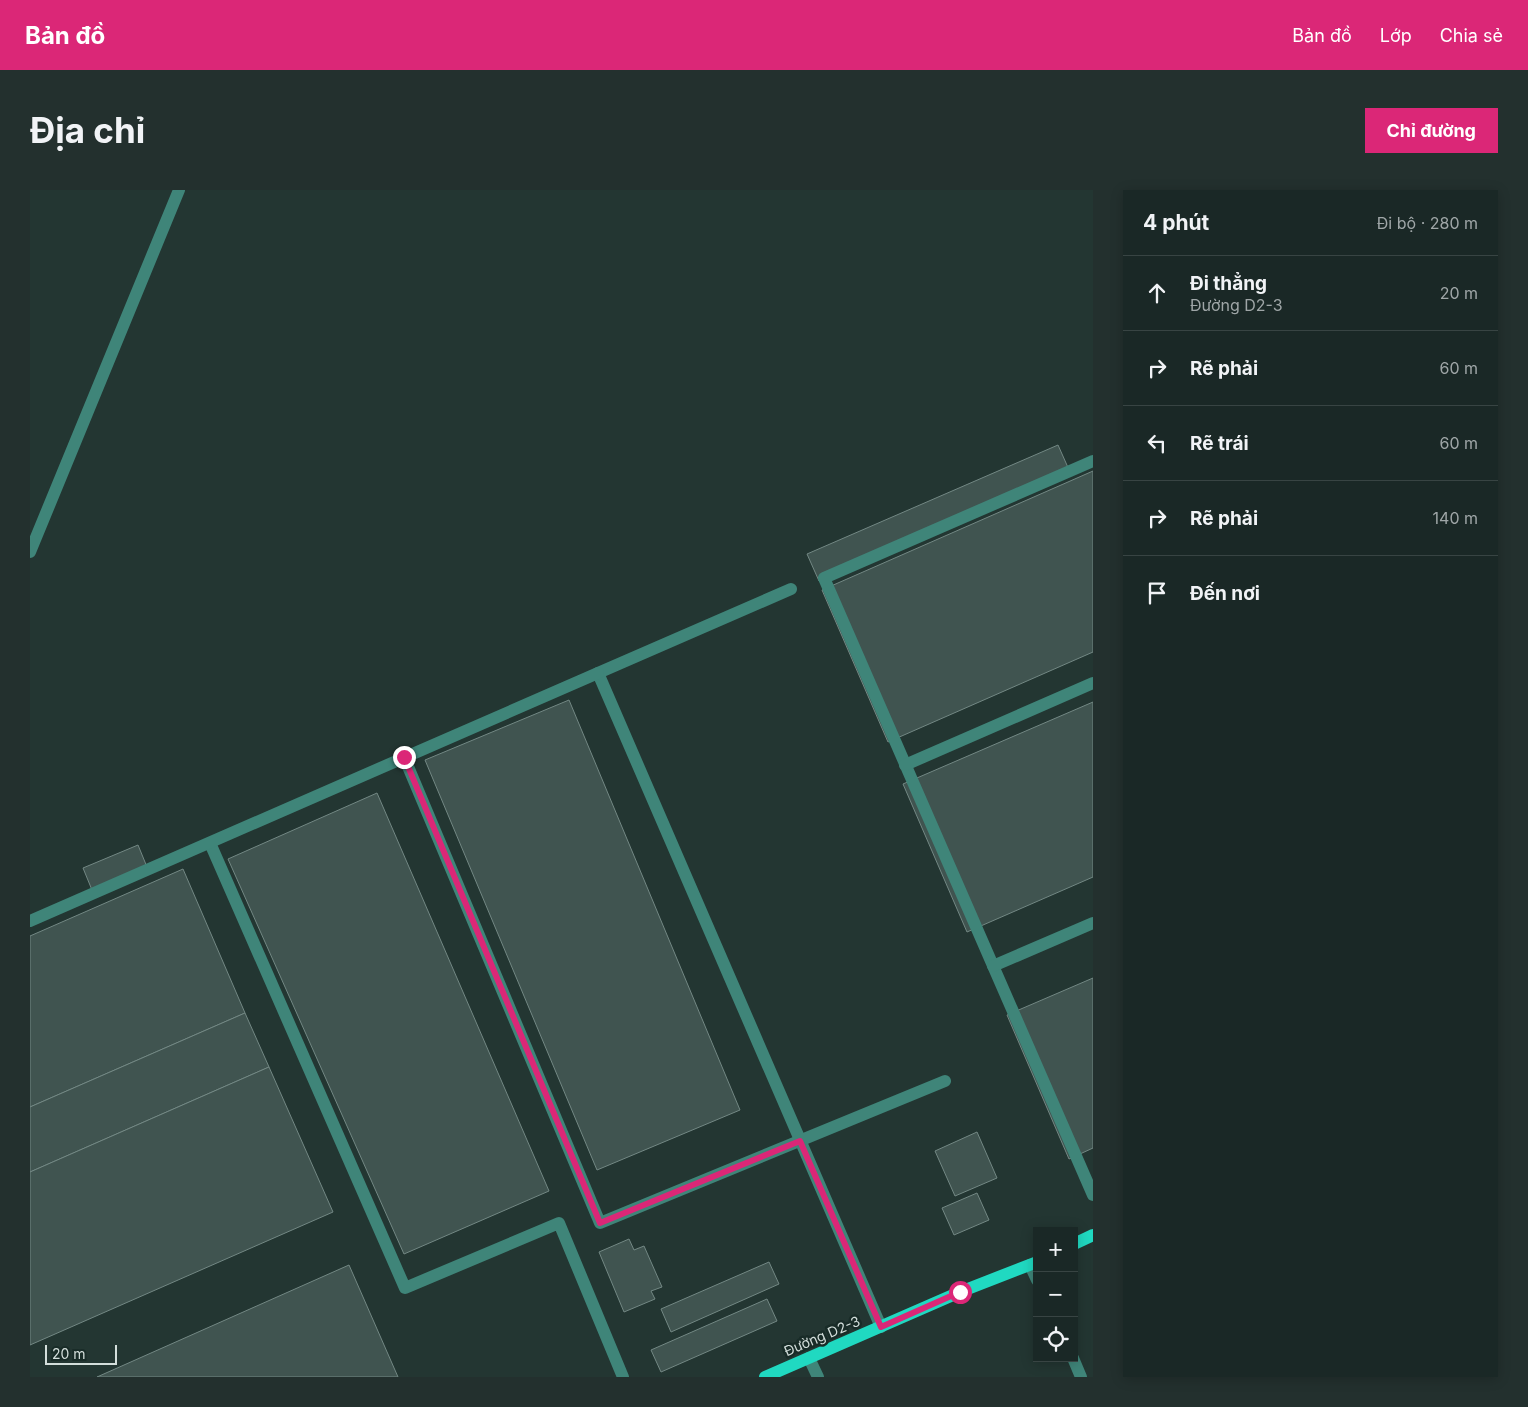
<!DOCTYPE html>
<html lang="vi">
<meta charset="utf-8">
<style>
:root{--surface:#1a2826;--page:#23302e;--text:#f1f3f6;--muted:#9fa6a7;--line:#384443;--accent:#db2777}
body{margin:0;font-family:Inter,sans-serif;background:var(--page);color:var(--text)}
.controls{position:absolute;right:15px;bottom:15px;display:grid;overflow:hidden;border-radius:0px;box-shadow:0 2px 12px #0003}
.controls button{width:45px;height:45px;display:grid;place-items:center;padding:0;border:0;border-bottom:1px solid var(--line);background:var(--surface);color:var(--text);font:25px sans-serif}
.scale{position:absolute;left:15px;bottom:12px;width:72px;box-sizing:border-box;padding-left:5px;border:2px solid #d3dedb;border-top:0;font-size:14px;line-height:18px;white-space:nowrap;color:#d3dedb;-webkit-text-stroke:4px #192c28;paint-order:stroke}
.stop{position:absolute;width:15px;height:15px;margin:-11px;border:4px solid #db2777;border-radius:50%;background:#fff}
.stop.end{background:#db2777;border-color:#fff;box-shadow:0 1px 5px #0008}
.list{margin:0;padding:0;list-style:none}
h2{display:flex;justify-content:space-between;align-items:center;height:65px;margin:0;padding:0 20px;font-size:21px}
h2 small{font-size:16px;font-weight:400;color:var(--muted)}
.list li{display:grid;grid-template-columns:32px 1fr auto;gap:15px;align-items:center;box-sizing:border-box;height:75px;padding:0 20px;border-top:1px solid var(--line)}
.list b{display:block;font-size:19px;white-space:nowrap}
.list p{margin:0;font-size:16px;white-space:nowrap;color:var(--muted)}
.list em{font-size:16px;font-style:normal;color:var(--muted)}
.icon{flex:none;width:28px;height:28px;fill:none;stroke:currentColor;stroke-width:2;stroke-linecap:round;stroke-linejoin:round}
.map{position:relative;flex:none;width:1063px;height:1187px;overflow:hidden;border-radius:0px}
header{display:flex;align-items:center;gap:30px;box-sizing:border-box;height:70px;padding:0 25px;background:var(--accent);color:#fff}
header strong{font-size:24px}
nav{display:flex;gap:28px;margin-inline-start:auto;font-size:18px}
.intro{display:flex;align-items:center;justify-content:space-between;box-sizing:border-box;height:120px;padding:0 30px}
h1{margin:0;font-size:35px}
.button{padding:12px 22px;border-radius:0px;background:var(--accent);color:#fff;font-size:18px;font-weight:700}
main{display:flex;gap:30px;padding:0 30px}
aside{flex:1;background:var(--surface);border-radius:0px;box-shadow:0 2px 12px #0003}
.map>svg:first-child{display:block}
</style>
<header>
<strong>Bản đồ</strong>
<nav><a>Bản đồ</a><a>Lớp</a><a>Chia sẻ</a></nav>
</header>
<div class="intro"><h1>Địa chỉ</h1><a class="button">Chỉ đường</a></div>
<main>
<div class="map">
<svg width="1063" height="1187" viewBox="0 0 1063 1187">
<rect width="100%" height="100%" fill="#233632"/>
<!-- building -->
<g fill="#405450" stroke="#738884">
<path d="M 1028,255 L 1040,282 L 789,391 L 777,364 Z"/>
<path d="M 1063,281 L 1063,462 L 858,552 L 792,400 Z"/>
<path d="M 539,510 L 710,920 L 567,980 L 395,570 Z"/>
<path d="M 1063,512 L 1063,687 L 937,742 L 873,594 Z"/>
<path d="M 347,603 L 519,1001 L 374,1064 L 198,669 Z"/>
<path d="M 108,655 L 117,677 L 62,700 L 53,678 Z"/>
<path d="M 153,679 L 215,823 L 0,917 L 0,746 Z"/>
<path d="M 1063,788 L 1063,958 L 1039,969 L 977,825 Z"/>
<path d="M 215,823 L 239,877 L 0,982 L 0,917 Z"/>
<path d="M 239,877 L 303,1022 L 0,1155 L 0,982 Z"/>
<path d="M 947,942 L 967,988 L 925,1006 L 905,961 Z"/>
<path d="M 947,1003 L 959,1030 L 924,1045 L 912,1018 Z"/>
<path d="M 599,1049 L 604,1060 L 614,1056 L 632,1097 L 621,1101 L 625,1109 L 594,1122 L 569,1062 Z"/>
<path d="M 739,1072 L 749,1094 L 641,1142 L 631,1119 Z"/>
<path d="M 319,1075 L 368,1187 L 67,1187 Z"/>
<path d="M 737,1109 L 747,1131 L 631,1182 L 621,1160 Z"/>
</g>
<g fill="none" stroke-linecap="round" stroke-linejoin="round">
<!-- minor -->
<g stroke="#3f8579" stroke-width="12">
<path d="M 1063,271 L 794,388 L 1063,1005"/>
<path d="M 0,362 L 149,0"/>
<path d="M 761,399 L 568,483 L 851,1137"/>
<path d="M 374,567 L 570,1033 L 915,891"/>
<path d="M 875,575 L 1063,493"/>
<path d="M 180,653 L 375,1098 L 529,1033 L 593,1187"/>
<path d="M 0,731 L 568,483"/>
<path d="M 963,776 L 1063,733"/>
<path d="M 1000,1075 L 1007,1090"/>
<path d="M 779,1168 L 788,1187"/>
<path d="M 1043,1168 L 1051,1187"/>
</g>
<!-- major -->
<g stroke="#20d9c1" stroke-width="12">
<path d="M 1044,1054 L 1063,1045"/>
<path d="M 735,1187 L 930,1102 L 1007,1072"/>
</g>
</g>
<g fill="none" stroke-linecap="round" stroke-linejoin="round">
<!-- route -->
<path stroke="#db2777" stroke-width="6" d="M 374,567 L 570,1033 L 770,951 L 851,1137 L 930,1102"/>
</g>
<g text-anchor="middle" stroke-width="5" stroke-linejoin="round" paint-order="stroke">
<!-- street labels -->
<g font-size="14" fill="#d3dedb" stroke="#192c28">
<text transform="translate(792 1146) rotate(-23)" y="5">Đường D2-3</text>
</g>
</g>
</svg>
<div class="controls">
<button>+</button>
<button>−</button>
<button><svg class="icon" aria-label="locate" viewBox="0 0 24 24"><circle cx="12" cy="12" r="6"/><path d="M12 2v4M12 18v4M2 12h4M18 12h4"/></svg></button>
</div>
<div class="scale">20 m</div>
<div class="stop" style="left:930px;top:1102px"></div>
<div class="stop end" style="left:374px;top:567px"></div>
</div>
<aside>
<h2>4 phút<small>Đi bộ · 280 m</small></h2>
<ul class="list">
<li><svg class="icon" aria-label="ahead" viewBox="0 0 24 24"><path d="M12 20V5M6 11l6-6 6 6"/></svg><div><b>Đi thẳng</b><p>Đường D2-3</p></div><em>20 m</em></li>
<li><svg class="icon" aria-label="right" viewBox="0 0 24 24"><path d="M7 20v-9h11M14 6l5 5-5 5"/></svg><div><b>Rẽ phải</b></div><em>60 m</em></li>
<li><svg class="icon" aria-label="left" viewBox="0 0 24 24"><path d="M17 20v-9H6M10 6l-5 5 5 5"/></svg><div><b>Rẽ trái</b></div><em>60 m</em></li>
<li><svg class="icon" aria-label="right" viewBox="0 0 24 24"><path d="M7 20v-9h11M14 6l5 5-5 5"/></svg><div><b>Rẽ phải</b></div><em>140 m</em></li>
<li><svg class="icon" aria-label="arrive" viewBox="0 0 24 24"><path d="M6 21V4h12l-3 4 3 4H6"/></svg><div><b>Đến nơi</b></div></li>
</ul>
</aside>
</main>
